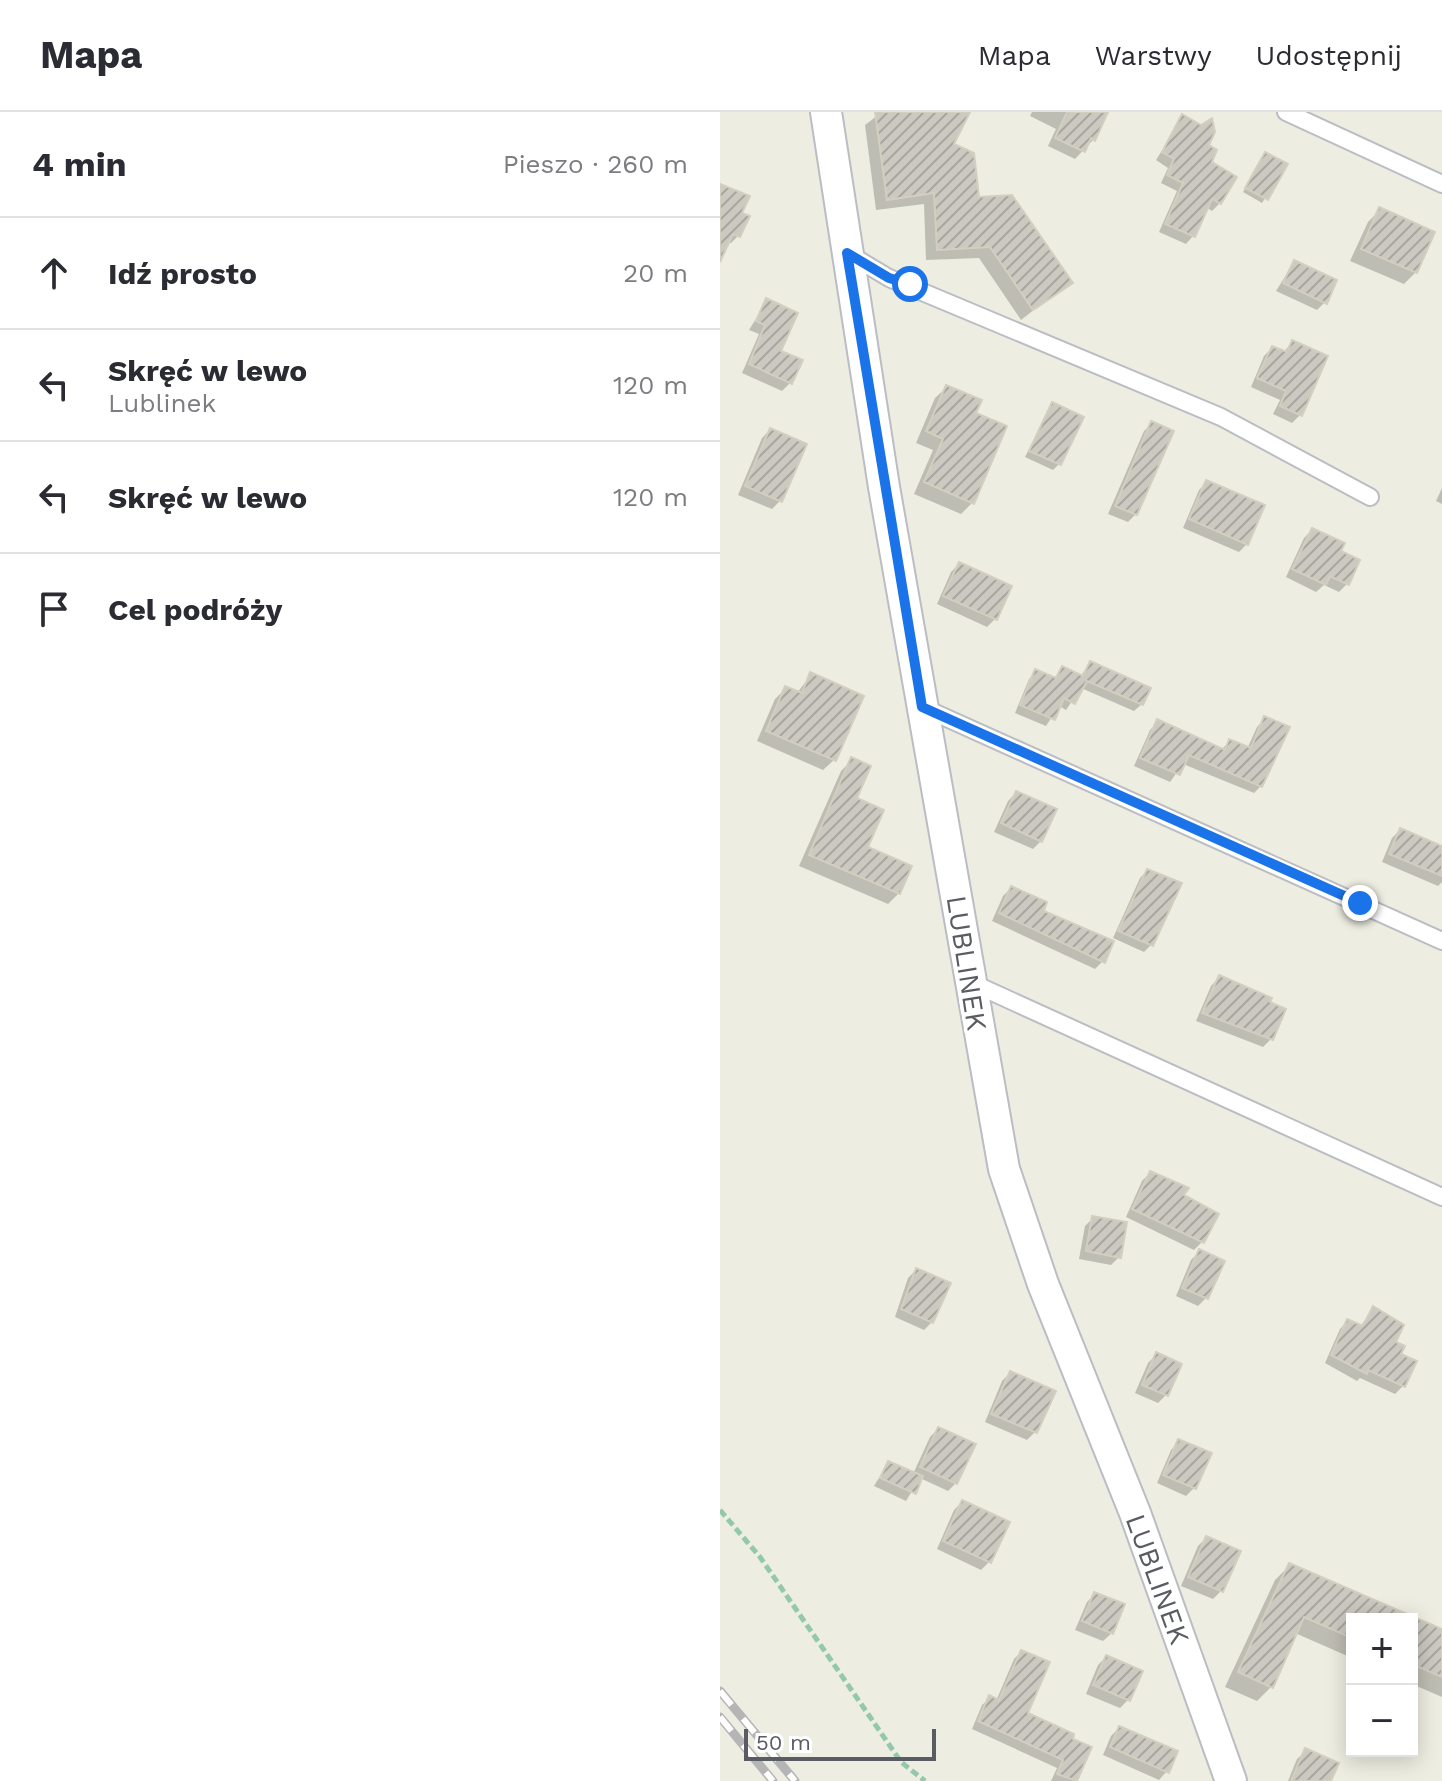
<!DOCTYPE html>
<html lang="pl">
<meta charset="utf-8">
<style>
:root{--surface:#fff;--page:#f2f2f3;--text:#2b2b33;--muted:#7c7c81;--line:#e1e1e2}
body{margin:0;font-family:"Work Sans",sans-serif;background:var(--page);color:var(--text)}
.controls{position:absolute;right:24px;bottom:24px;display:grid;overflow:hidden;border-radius:0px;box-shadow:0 4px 20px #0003}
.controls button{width:72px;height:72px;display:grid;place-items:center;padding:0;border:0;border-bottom:2px solid var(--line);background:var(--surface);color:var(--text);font:40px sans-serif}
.scale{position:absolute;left:24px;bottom:20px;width:192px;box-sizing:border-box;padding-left:8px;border:4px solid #595c63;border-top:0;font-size:22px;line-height:28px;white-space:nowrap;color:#595c63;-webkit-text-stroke:6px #fff;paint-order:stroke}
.stop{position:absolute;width:24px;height:24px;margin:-18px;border:6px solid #1a73e8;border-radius:50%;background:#fff}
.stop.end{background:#1a73e8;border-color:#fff;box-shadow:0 2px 8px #0008}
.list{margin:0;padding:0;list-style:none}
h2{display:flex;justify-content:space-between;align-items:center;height:104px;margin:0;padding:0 32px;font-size:34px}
h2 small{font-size:26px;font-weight:400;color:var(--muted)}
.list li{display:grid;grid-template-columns:52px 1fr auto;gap:24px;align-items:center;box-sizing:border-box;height:112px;padding:0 32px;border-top:2px solid var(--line)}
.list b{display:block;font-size:30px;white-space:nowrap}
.list p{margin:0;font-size:26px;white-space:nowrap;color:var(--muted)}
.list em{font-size:26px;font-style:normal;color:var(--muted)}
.icon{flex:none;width:44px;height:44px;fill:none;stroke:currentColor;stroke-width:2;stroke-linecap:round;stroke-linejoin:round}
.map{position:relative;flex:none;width:722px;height:1669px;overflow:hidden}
header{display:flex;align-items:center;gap:48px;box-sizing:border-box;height:112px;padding:0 40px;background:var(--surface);border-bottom:2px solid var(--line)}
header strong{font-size:38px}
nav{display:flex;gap:44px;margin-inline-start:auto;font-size:28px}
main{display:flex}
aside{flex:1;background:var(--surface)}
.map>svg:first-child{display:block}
</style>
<header>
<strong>Mapa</strong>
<nav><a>Mapa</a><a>Warstwy</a><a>Udostępnij</a></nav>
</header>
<main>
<aside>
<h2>4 min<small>Pieszo · 260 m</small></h2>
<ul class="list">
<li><svg class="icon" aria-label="ahead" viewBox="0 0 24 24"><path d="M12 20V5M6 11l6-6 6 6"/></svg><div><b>Idź prosto</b></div><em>20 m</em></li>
<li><svg class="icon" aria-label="left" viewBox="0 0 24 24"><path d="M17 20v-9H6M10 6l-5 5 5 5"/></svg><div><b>Skręć w lewo</b><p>Lublinek</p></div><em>120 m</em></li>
<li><svg class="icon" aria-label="left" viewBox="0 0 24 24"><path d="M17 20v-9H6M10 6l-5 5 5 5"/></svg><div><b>Skręć w lewo</b></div><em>120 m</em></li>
<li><svg class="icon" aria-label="arrive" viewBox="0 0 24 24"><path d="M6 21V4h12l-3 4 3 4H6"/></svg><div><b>Cel podróży</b></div></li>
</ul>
</aside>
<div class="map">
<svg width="722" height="1669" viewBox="0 0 722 1669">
<defs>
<pattern id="building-hatch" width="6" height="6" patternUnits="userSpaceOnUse" patternTransform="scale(2)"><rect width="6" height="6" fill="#cbc9c0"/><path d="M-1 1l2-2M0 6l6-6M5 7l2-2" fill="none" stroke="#a8a6a0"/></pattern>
</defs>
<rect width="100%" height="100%" fill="#eeede1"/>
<!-- shadow -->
<g fill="#0003">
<path d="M 162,0 L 248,0 L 232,33 L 257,87 L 350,170 L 301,208 L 259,146 L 206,148 L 204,92 L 156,98 L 145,13 Z"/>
<path d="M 312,0 L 386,0 L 373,28 L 355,47 L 328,34 L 336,17 L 310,4 Z"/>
<path d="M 463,5 L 489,51 L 500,91 L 492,99 L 486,95 L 473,124 L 466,132 L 439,120 L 457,79 L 441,71 L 448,56 L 436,48 Z"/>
<path d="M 545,42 L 565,53 L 542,91 L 523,80 Z"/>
<path d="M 0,74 L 20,102 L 18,124 L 11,131 L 8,130 L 0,142 Z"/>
<path d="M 660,98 L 696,160 L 684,172 L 630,149 L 648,110 Z"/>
<path d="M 574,150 L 605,190 L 597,198 L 556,179 Z"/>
<path d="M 47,189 L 58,240 L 70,271 L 62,279 L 22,261 L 39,222 L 29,218 Z"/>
<path d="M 572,230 L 580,303 L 572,311 L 553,302 L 560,288 L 531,275 L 544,244 L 552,236 L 563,241 Z"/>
<path d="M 227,275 L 254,302 L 252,391 L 241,402 L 194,382 L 213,338 L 196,331 L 215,286 Z"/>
<path d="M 332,292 L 339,352 L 333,358 L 305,345 Z"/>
<path d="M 432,311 L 416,402 L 408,410 L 388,402 L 424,319 Z"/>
<path d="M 50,318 L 85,333 L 60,389 L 52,397 L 18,383 L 42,326 Z"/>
<path d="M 487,370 L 527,432 L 519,440 L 463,416 L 479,378 Z"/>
<path d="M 722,376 L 722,392 L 716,389 Z"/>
<path d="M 592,418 L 618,440 L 627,472 L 619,480 L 604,473 L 596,480 L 566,465 L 584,426 Z"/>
<path d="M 239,452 L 275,507 L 267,515 L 217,492 L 231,460 Z"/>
<path d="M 370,551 L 422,592 L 414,599 L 361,576 L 346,598 L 339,594 L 326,614 L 295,601 L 309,567 L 316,560 L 333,567 L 342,557 L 360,565 Z"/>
<path d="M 91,563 L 114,648 L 103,658 L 37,629 L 55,587 L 66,576 L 77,581 Z"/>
<path d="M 545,606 L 542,673 L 534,681 L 463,652 L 450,670 L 414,654 L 430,618 L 438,610 L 501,638 L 510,629 L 527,637 L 537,615 Z"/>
<path d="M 132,648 L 134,687 L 145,736 L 179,781 L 168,792 L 79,754 L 121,659 Z"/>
<path d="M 296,681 L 321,729 L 313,737 L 274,720 L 288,689 Z"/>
<path d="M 680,718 L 722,736 L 722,770 L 718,774 L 662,750 L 672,726 Z"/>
<path d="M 427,759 L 459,772 L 431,833 L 424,840 L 393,826 L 420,766 Z"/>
<path d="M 291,776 L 383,849 L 375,857 L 272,809 L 283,784 Z"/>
<path d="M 499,866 L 551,927 L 543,935 L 476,909 L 491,874 Z"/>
<path d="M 430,1061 L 461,1084 L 482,1130 L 474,1138 L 406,1105 L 422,1069 Z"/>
<path d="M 373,1106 L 399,1145 L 391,1153 L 359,1147 L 365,1114 Z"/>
<path d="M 479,1140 L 486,1186 L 478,1194 L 456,1184 L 471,1148 Z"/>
<path d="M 196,1158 L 212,1210 L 204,1218 L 175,1205 L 188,1166 Z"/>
<path d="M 653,1197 L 678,1243 L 683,1274 L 675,1282 L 640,1266 L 637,1269 L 605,1251 L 620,1217 L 628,1209 L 640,1215 Z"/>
<path d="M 436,1243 L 446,1283 L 438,1291 L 415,1281 L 428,1251 Z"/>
<path d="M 290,1261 L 315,1320 L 307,1328 L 265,1310 L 282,1269 Z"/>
<path d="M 218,1317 L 236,1371 L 228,1379 L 200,1366 L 186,1389 L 154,1374 L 168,1351 L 193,1362 L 210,1325 Z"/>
<path d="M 459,1330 L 474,1376 L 466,1384 L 437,1371 L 451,1338 Z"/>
<path d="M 242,1390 L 269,1450 L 261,1458 L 217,1437 L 234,1398 Z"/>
<path d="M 486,1426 L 518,1440 L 501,1479 L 493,1487 L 461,1474 L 478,1434 Z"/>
<path d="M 569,1454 L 722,1520 L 722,1585 L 692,1572 L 692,1507 L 632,1507 L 632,1546 L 575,1521 L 552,1574 L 537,1589 L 505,1575 L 555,1468 Z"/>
<path d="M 375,1482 L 392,1521 L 383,1529 L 355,1518 L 367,1490 Z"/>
<path d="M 301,1540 L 305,1602 L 370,1636 L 355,1669 L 331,1669 L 337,1656 L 252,1617 L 262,1593 L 270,1586 L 276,1589 L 294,1547 Z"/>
<path d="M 386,1545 L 420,1560 L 408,1588 L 400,1596 L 366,1582 L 378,1553 Z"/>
<path d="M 399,1616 L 447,1659 L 439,1668 L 383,1643 L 391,1624 Z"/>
<path d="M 586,1639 L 609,1669 L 568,1669 L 577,1647 Z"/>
</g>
<!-- building -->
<g fill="url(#building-hatch)" stroke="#d3cfbf" stroke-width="2">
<path d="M 155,0 L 250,0 L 234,32 L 254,41 L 259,85 L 292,83 L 353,171 L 313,198 L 270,135 L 217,138 L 214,81 L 167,88 Z"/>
<path d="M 347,0 L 388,0 L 375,29 L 371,26 L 365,40 L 335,26 Z"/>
<path d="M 462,2 L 481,13 L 492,6 L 495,20 L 489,33 L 497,38 L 492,50 L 517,65 L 501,92 L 492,87 L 475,125 L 445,112 L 463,71 L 447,63 L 454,47 L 442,40 Z"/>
<path d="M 545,40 L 568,52 L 548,88 L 525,76 Z"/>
<path d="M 0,72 L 30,84 L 22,101 L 30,104 L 20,125 L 13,122 L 0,150 Z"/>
<path d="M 659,95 L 715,120 L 697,161 L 641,137 Z"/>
<path d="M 574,148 L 617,168 L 607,192 L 563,171 Z"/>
<path d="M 46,186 L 78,201 L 61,239 L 83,248 L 72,272 L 29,252 L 45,213 L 36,209 Z"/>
<path d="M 572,228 L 608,244 L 582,304 L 560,294 L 566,279 L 537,266 L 552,234 L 567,240 Z"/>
<path d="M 226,273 L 262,288 L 256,301 L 287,314 L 254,392 L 204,370 L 223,327 L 206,319 Z"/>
<path d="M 332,290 L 364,305 L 341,353 L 309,339 Z"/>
<path d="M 431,309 L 454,319 L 417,403 L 395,394 Z"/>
<path d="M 50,316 L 87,332 L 62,390 L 25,374 Z"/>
<path d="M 486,368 L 545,393 L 528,433 L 469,407 Z"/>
<path d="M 592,416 L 625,431 L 621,439 L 640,448 L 629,473 L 610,464 L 606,473 L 572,457 Z"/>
<path d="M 239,450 L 292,474 L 277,508 L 223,484 Z"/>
<path d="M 370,549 L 431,576 L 423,593 L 367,569 L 355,592 L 344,586 L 335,608 L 300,593 L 315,557 L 336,566 L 342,554 L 363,564 Z"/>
<path d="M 90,560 L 144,584 L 116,649 L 46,619 L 65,574 L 82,581 Z"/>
<path d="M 544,604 L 570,615 L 542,675 L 469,643 L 460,663 L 420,646 L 437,607 L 505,638 L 509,627 L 531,636 Z"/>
<path d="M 131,645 L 151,654 L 137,686 L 164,698 L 148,735 L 192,754 L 180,782 L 89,743 Z"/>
<path d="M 296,679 L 337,697 L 322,730 L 281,711 Z"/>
<path d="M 680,716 L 722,734 L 722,764 L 669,742 Z"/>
<path d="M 427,757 L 462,771 L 433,834 L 398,819 Z"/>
<path d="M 291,774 L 327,790 L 324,799 L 394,829 L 385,851 L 279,801 Z"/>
<path d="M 499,863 L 552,886 L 550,890 L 566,897 L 553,928 L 482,901 Z"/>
<path d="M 430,1059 L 469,1076 L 464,1083 L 499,1102 L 484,1131 L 412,1097 Z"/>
<path d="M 372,1104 L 407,1110 L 401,1146 L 366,1139 Z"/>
<path d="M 479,1137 L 505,1149 L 488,1187 L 462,1176 Z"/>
<path d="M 196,1156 L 231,1171 L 213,1211 L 181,1197 Z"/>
<path d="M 653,1194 L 684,1213 L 676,1230 L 685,1234 L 681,1242 L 697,1249 L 685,1275 L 648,1258 L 647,1262 L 611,1243 L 627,1207 L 643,1214 Z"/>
<path d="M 436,1240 L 462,1252 L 448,1284 L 422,1273 Z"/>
<path d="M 290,1259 L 336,1279 L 317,1321 L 271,1302 Z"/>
<path d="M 218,1315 L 256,1332 L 237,1372 L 200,1355 Z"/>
<path d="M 458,1327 L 492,1341 L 476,1377 L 443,1363 Z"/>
<path d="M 168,1349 L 203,1364 L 196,1382 L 160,1366 Z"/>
<path d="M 242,1388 L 290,1410 L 271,1451 L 223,1429 Z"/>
<path d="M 486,1424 L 521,1439 L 503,1480 L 468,1465 Z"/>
<path d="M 569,1451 L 722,1517 L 722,1565 L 692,1552 L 692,1507 L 632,1507 L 632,1526 L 584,1505 L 553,1576 L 518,1560 Z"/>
<path d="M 374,1480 L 405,1492 L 393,1522 L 362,1509 Z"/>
<path d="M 301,1538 L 330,1550 L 308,1601 L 354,1622 L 353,1627 L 372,1635 L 357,1669 L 337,1662 L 343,1648 L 258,1609 L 269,1583 L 279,1588 Z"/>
<path d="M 386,1543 L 423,1559 L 410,1589 L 373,1573 Z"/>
<path d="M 399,1614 L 458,1639 L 449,1661 L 390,1635 Z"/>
<path d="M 585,1636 L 619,1651 L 611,1669 L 571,1669 Z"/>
</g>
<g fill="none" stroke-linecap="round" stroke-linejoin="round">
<!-- service casing -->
<g stroke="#bbbdc4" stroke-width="20">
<g id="service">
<path d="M 566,0 L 722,72"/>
<path d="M 127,141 L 169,166 L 501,305 L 650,385"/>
<path d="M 202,595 L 722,829"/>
<path d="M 250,870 L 722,1085"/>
</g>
</g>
<!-- minor casing -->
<g stroke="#bbbdc4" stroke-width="34">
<path id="minor" d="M 106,0 L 164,375 L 284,1057 L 323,1172 L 415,1401 L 511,1669"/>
</g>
<!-- path -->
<path stroke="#93c9aa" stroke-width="5" stroke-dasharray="8 4" stroke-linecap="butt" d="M 0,1398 L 40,1445 L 181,1650 L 205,1669"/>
<!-- service -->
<use href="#service" stroke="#fff" stroke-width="16"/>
<!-- minor -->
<use href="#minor" stroke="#fff" stroke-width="30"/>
<!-- rail casing -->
<g stroke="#b5b5b6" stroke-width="9">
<g id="rail">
<path d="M 0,1579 L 75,1669"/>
<path d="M 0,1605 L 53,1669"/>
</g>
</g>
<!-- rail -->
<use href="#rail" stroke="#fff" stroke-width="6" stroke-dasharray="18" stroke-linecap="butt"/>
</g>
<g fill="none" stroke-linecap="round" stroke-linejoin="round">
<!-- route -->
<path stroke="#1a73e8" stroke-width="10" d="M 190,172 L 169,166 L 127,141 L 202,595 L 640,791"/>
</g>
<g text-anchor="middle" stroke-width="7" stroke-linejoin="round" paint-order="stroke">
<!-- street labels -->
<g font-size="28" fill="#595c63" stroke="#fff">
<text transform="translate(247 851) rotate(81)" y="10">LUBLINEK</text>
<text transform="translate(438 1467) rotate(70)" y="10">LUBLINEK</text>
</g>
</g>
</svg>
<div class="controls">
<button>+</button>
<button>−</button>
</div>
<div class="scale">50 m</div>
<div class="stop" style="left:190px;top:172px"></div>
<div class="stop end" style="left:640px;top:791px"></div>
</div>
</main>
